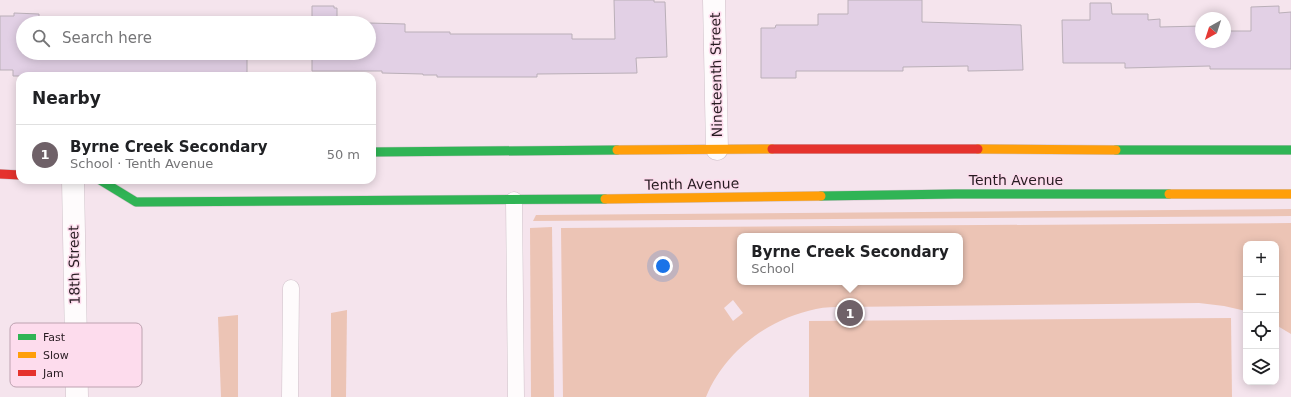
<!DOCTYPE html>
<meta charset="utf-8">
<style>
:root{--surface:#fff;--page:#f6f6f6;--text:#202124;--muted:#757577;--line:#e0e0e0;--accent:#6f6168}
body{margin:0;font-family:"DejaVu Sans",sans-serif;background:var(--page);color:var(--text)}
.controls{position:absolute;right:12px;bottom:12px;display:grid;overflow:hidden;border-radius:8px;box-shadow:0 2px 10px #0003}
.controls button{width:36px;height:36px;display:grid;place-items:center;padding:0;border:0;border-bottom:1px solid var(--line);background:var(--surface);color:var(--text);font:20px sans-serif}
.compass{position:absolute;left:1195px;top:12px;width:36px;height:36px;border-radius:50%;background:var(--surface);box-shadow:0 2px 10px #0003;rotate:219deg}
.you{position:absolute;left:663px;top:266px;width:14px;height:14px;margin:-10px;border:3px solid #fff;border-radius:50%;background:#1a73e8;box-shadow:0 0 0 6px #1a73e833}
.badge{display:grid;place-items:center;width:26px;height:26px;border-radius:50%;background:var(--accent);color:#fff;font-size:13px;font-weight:700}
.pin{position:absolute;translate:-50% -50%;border:2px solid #fff;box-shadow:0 1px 4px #0006}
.popup{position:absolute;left:737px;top:233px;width:226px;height:52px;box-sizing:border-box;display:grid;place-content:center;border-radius:8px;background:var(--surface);filter:drop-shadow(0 1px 3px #0005);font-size:13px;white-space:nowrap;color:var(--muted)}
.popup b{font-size:15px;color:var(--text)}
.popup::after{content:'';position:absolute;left:50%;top:100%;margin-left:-8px;border:8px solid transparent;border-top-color:var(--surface)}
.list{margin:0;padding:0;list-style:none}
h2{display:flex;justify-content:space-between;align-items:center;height:52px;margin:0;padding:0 16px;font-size:17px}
h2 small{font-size:13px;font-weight:400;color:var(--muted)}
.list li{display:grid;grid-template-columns:26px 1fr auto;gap:12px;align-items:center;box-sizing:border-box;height:60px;padding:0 16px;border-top:1px solid var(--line)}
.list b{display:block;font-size:15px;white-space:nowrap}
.list p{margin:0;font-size:13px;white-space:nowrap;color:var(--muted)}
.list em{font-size:13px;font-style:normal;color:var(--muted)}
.icon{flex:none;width:22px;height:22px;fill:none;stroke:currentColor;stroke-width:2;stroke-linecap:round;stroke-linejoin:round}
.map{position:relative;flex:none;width:1291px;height:397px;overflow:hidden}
.search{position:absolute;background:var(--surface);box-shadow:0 2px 10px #0003;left:16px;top:16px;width:360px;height:44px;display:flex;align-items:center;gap:10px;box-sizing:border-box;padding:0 14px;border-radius:22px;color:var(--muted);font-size:15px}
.panel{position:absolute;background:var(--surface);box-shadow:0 2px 10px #0003;left:16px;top:72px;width:360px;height:112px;border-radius:12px}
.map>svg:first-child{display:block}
</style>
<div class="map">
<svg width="1291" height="397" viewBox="0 0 1291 397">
<rect width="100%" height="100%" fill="#f5e4ed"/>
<!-- green -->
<g fill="#ecc4b5" fill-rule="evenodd">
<path d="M 1291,209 L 1291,216 L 533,221 L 536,215 Z"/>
<path d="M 1291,223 L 1291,334 L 1276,325 L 1276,244 L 1246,244 L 1246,311 L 1224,306 L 1199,303 L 844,307 C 835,307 825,307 816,309 C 768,319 725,351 706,397 L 563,397 L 561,228 ZM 740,236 L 960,236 L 960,282 L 740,282 ZM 733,300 L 743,313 L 733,321 L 724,308 Z"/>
<path d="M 552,227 L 554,397 L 531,397 L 530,228 Z"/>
<path d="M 347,310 L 346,397 L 331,397 L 331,313 Z"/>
<path d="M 238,315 L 238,397 L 221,397 L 218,317 Z"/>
<path d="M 1231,318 L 1232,397 L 809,397 L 809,321 Z"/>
</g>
<!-- building -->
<g fill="#e2d0e5" stroke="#baafb8">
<path d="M 614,0 L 654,0 L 654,2 L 665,2 L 667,57 L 636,58 L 637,73 L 537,74 L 537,77 L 437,77 L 437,75 L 423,75 L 423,74 L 382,73 L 382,71 L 312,71 L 312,53 L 369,53 L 369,23 L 405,24 L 405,32 L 450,32 L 450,34 L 572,34 L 572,39 L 615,39 Z"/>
<path d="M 848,0 L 922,0 L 922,22 L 1021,25 L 1023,70 L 968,71 L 968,66 L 903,67 L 903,71 L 796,71 L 796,78 L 761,78 L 761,28 L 775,28 L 776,25 L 818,25 L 818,14 L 848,14 Z"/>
<path d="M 1090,3 L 1111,3 L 1112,14 L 1148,14 L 1148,20 L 1160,19 L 1160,27 L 1201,26 L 1201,42 L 1225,42 L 1225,31 L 1251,31 L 1251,7 L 1279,6 L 1279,13 L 1291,12 L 1291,69 L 1210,69 L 1210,66 L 1125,68 L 1125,63 L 1063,63 L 1062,20 L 1090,20 Z"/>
<path d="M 312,6 L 334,6 L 334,8 L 337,8 L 337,23 L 344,23 L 312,23 Z"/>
<path d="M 14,13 L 39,14 L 39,23 L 23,23 L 23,53 L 247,53 L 247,74 L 164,76 L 72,73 L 72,76 L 13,76 L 13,70 L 0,70 L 0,16 L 14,16 Z"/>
<path d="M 211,20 L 236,20 L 237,23 L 211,23 Z"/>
</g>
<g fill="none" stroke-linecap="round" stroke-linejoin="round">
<!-- lane casing -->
<g stroke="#cfc1c9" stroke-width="17">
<g id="lane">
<path d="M 514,200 L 516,397"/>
<path d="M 290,397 L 291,288"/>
</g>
</g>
<!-- street casing -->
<g stroke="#cfc1c9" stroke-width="23">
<g id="street">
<path d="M 714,0 L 717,149"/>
<path d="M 73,180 L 77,397"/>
</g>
</g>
<!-- fast casing -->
<g stroke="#cfc1c9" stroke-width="10">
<g id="fast">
<path d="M 1116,150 L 1291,150"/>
<path d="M 372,152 L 617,150"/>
<path d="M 100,180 L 136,202 L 605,199"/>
<path d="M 821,196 L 955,194 L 1169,194"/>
</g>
</g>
<!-- slow casing -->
<g stroke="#cfc1c9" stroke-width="10">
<g id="slow">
<path d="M 978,149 L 1116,150"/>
<path d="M 617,150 L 772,149"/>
<path d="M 1169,194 L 1291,194"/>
<path d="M 605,199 L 821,196"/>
</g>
</g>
<!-- jam casing -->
<g stroke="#cfc1c9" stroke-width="10">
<g id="jam">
<path d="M 772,149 L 978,149"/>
<path d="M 0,174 L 20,175"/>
</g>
</g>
<!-- lane -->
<use href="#lane" stroke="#fefbfc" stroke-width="16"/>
<!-- street -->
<use href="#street" stroke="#fefbfc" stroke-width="22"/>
<!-- fast -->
<use href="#fast" stroke="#30b455" stroke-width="9"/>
<!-- slow -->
<use href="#slow" stroke="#ff9f0a" stroke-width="9"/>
<!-- jam -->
<use href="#jam" stroke="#e5322d" stroke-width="9"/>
</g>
<g text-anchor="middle" stroke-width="3" stroke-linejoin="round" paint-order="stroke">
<!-- street labels -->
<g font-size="14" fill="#271b21" stroke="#fddced">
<text transform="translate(716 75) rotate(-91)" y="5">Nineteenth Street</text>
<text x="1016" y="185">Tenth Avenue</text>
<text transform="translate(692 184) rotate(-1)" y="5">Tenth Avenue</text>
<text transform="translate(74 265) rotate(-91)" y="5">18th Street</text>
</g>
</g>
<!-- legend -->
<rect x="10" y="323" width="132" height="64" rx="6" fill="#fddced" stroke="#bda2b0" stroke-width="1"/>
<rect x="18" y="334" width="18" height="6" fill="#30b455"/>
<rect x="18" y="352" width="18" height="6" fill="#ff9f0a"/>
<rect x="18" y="370" width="18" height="6" fill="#e5322d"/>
<g font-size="11" fill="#271b21">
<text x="43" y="341">Fast</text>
<text x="43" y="359">Slow</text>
<text x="43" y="377">Jam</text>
</g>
</svg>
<div class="controls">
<button>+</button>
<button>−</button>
<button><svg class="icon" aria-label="locate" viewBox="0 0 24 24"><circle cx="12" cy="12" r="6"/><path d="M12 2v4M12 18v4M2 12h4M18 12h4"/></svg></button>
<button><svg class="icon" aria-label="layers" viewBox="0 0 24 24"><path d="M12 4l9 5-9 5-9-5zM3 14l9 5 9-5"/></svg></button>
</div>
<svg class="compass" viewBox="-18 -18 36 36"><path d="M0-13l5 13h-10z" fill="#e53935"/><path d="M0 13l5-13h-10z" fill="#757577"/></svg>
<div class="you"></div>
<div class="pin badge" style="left:850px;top:313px">1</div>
<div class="popup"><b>Byrne Creek Secondary</b>School</div>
<div class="search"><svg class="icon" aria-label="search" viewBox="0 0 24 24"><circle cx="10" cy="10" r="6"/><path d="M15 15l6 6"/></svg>Search here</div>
<section class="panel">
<h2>Nearby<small></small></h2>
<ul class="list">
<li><span class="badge">1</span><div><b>Byrne Creek Secondary</b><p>School · Tenth Avenue</p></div><em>50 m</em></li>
</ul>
</section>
</div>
